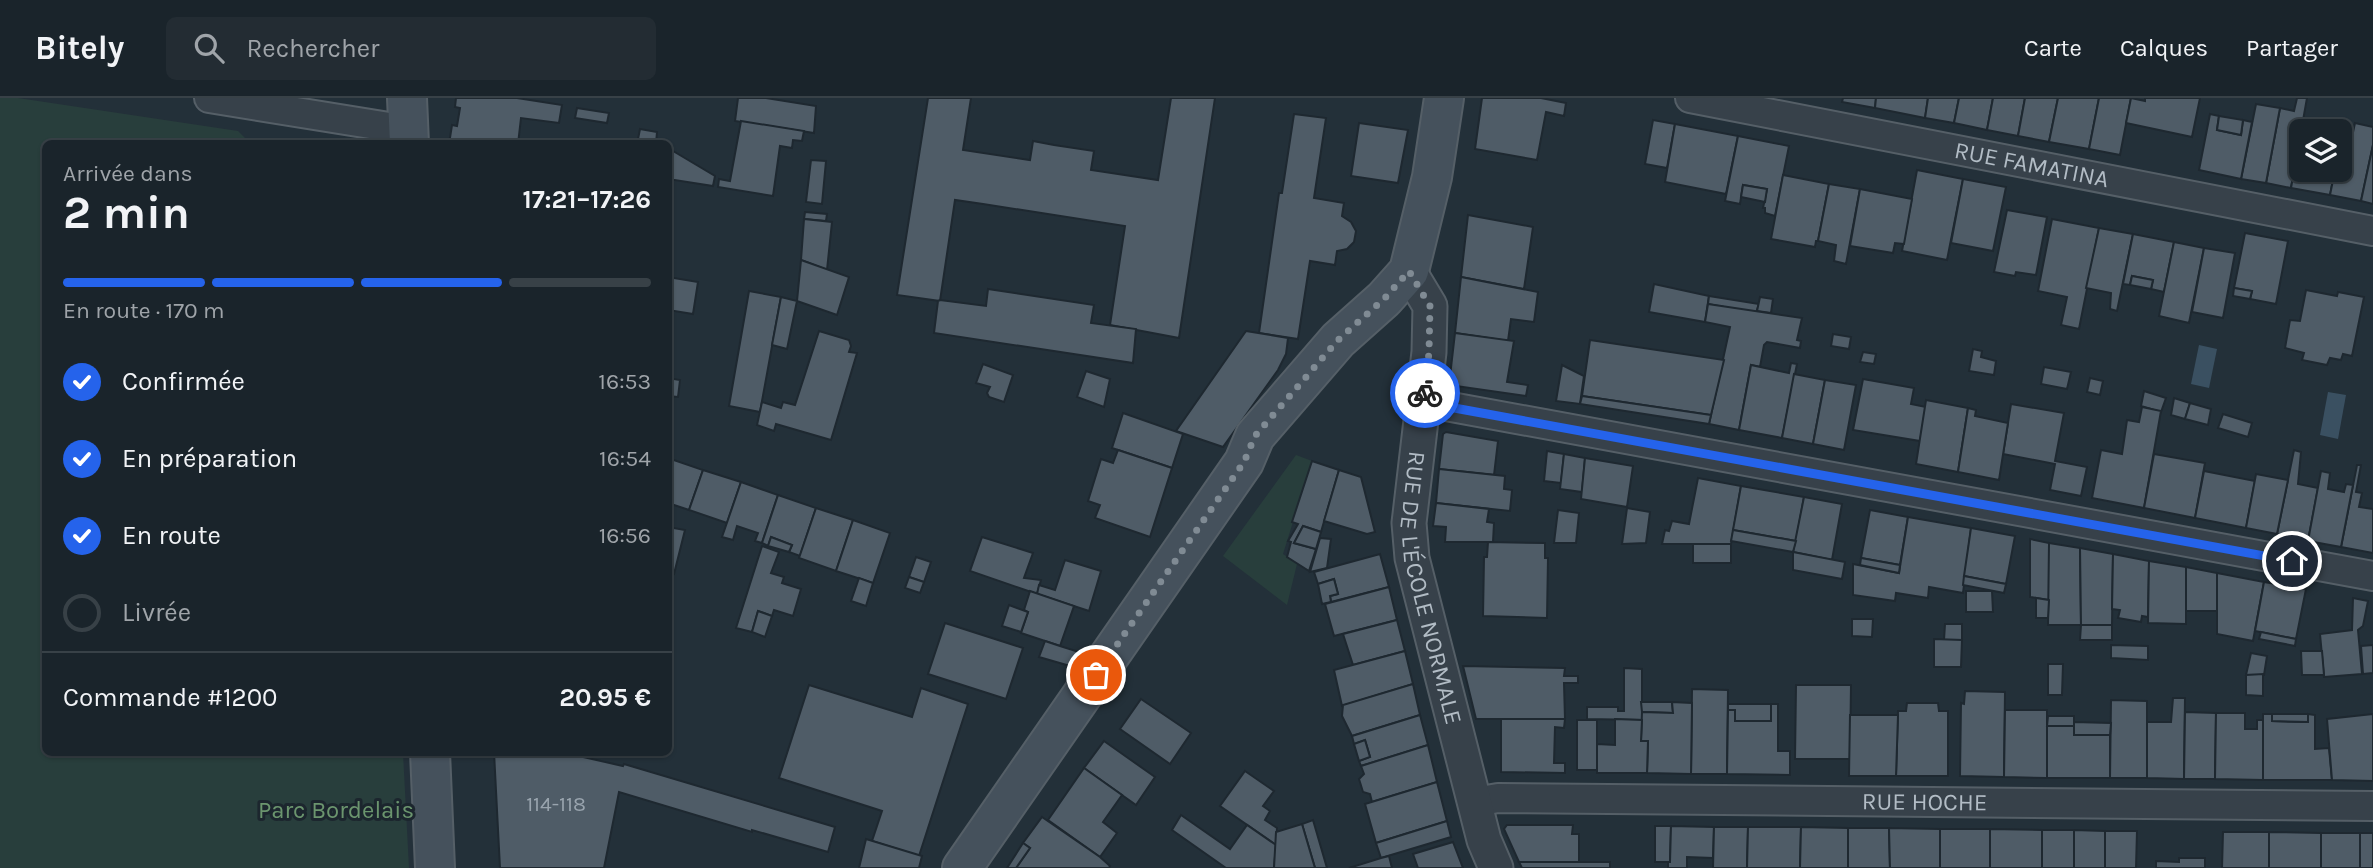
<!DOCTYPE html>
<html lang="fr">
<meta charset="utf-8">
<style>
body{margin:0;font-family:Karla,sans-serif;background:#232c33;color:#f1f3f6;height:100vh;display:flex;flex-direction:column;font-size:26px;white-space:nowrap}
*{box-sizing:border-box;margin:0}
p{font-size:23px;color:#9fa4a9}
.icon{flex:none;width:38px;height:38px;fill:none;stroke:currentColor;stroke-width:2;stroke-linecap:round;stroke-linejoin:round}
.map{position:relative;flex:1;overflow:hidden}
.drawer{position:absolute;left:42px;top:42px;width:630px;height:616px;display:flex;flex-direction:column;background:#1a242b;border-radius:10px;box-shadow:0 2px 5px #0004,0 0 0 2px #384147}
.drawer>*{flex:none}
.buttons{position:absolute;left:2289px;top:21px;display:grid;gap:14px}
.buttons a{display:grid;place-items:center;width:63px;height:63px;border-radius:10px;background:#1a242b;box-shadow:0 2px 5px #0004,0 0 0 2px #384147;font-size:35px}
.pin{position:absolute;display:grid;place-items:center;width:60px;height:60px;color:#fff;margin:-30px;border:4px solid #fff;border-radius:50%;box-shadow:0 2px 7px #0007}
.courier{position:absolute;display:grid;place-items:center;width:70px;height:70px;margin:-35px;border:5px solid #2563eb;border-radius:50%;background:#fff;color:#222;box-shadow:0 2px 9px #0007}
.overview em{font-style:normal;font-weight:700}
.overview div{display:flex;flex-direction:column-reverse}
.overview{display:flex;align-items:center;justify-content:space-between;height:119px;padding:0 21px}
h1{font-size:46px;font-weight:700;line-height:52px}
.bar{display:grid;grid-template-columns:repeat(4,1fr);gap:10px 7px;align-content:center;height:84px;padding:0 21px}
.bar i{height:9px;border-radius:5px;background:#384147}
.bar .current{background:#2563eb}
.bar p{grid-column:span 4}
.line{display:flex;align-items:center;gap:18px;padding:0 21px;border-top:2px solid #384147}
.line div{flex:1}
ol{padding:0 21px;list-style:none}
li{display:flex;align-items:center;gap:21px;height:77px}
li p{margin-inline-start:auto}
li .icon{padding:7px;border-radius:50%;background:#2563eb;color:#fff;stroke-width:4}
li:last-child{color:#9fa4a9}
li i{width:38px;height:38px;border:4px solid #384147;border-radius:50%}
header{display:flex;align-items:center;gap:42px;box-sizing:border-box;height:98px;padding:0 35px;background:#1a242b;border-bottom:2px solid #384147}
header strong{font-size:33px}
nav{display:flex;gap:38px;margin-inline-start:auto;font-size:24px}
.search{width:490px;height:63px;background:#232c33;display:flex;align-items:center;gap:18px;box-sizing:border-box;padding:0 24px;border-radius:10px;color:#9fa4a9;font-size:26px}
.map>svg:first-child{display:block}
</style>
<header>
<strong>Bitely</strong>
<div class="search"><svg class="icon" aria-label="search" viewBox="0 0 24 24"><circle cx="10" cy="10" r="6"/><path d="M15 15l6 6"/></svg>Rechercher</div>
<nav><a>Carte</a><a>Calques</a><a>Partager</a></nav>
</header>
<div class="map">
<svg width="2373" height="770" viewBox="0 0 2373 770">
<rect width="100%" height="100%" fill="#233039"/>
<g fill="#283e3c">
<polygon points="0,0 18,0 238,33 250,45 46,46 46,654 403,655 409,770 0,770"/>
<polygon points="1296,357 1312,363 1283,456 1297,466 1287,507 1223,458"/>
</g>
<g fill="#3a5061">
<polygon points="2199,247 2217,251 2209,290 2191,286"/>
<polygon points="2328,294 2346,297 2338,341 2320,337"/>
</g>
<g fill="#4f5c67" stroke="#1e2830" stroke-width="2">
<polygon points="456,0 517,0 562,7 559,25 521,20 518,46 449,46 452,27 457,28 460,10 455,9"/>
<polygon points="738,0 766,0 816,8 814,35 735,23"/>
<polygon points="928,0 971,0 963,52 1030,62 1033,43 1054,47 1094,53 1091,72 1158,82 1171,0 1215,0 1179,240 1110,227 1125,128 983,106 955,102 940,203 897,197"/>
<polygon points="1482,0 1541,0 1566,5 1564,18 1546,14 1537,62 1475,51"/>
<polygon points="1843,0 1876,0 1875,10 1842,4"/>
<polygon points="1876,0 1928,0 1925,20 1875,10"/>
<polygon points="1928,0 1959,0 1954,25 1925,20"/>
<polygon points="1959,0 1993,0 1987,32 1954,25"/>
<polygon points="1993,0 2025,0 2018,38 1987,32"/>
<polygon points="2025,0 2058,0 2049,44 2018,38"/>
<polygon points="2058,0 2099,0 2089,51 2049,44"/>
<polygon points="2099,0 2131,0 2120,57 2089,51"/>
<polygon points="2131,0 2145,3 2145,0 2200,0 2192,39 2126,25"/>
<polygon points="2297,0 2307,0 2291,90 2266,85 2280,10 2294,13"/>
<polygon points="2256,6 2280,10 2266,85 2241,81"/>
<polygon points="577,10 609,15 607,25 575,20"/>
<polygon points="1294,16 1326,20 1314,100 1344,105 1342,118 1351,124 1356,133 1354,144 1347,151 1337,153 1335,167 1310,163 1298,241 1259,235 1279,95 1282,95"/>
<polygon points="2210,16 2219,18 2217,32 2241,37 2243,22 2252,24 2241,81 2199,72"/>
<polygon points="2219,18 2243,22 2241,37 2217,32"/>
<polygon points="1653,22 1675,26 1667,70 1645,66"/>
<polygon points="2328,22 2343,25 2340,43 2340,33 2301,33 2301,72 2335,72 2330,97 2291,90 2302,28 2326,32"/>
<polygon points="741,23 804,33 802,43 793,42 792,50 780,48 773,98 718,89 719,81 730,83"/>
<polygon points="1359,25 1408,32 1398,85 1351,78"/>
<polygon points="2355,25 2373,29 2373,47 2361,103 2330,97 2335,72 2340,72 2340,46 2350,48"/>
<polygon points="1675,26 1738,38 1726,96 1665,84"/>
<polygon points="640,31 657,34 656,46 637,46"/>
<polygon points="1738,38 1789,48 1775,118 1765,115 1765,110 1763,110 1767,91 1743,87 1740,106 1725,103"/>
<polygon points="2373,47 2373,106 2361,103"/>
<polygon points="668,50 715,78 713,88 668,81"/>
<polygon points="811,62 826,63 822,106 806,104"/>
<polygon points="1917,72 1963,81 1947,162 1902,153"/>
<polygon points="1783,77 1829,86 1818,143 1816,143 1815,149 1771,141"/>
<polygon points="1963,81 2006,89 1993,153 1951,145"/>
<polygon points="1829,86 1860,91 1846,166 1834,163 1836,147 1818,143"/>
<polygon points="1743,87 1767,91 1765,104 1741,99"/>
<polygon points="1860,91 1912,101 1904,146 1895,145 1893,155 1850,148"/>
<polygon points="2007,112 2047,119 2036,177 2016,174 2015,178 1994,174"/>
<polygon points="805,114 827,116 826,123 804,121"/>
<polygon points="1468,117 1533,129 1524,191 1461,179"/>
<polygon points="804,121 832,124 827,172 801,162"/>
<polygon points="2052,121 2099,130 2079,231 2061,227 2067,199 2038,193"/>
<polygon points="2099,130 2133,136 2117,213 2110,211 2111,195 2086,190"/>
<polygon points="2245,135 2288,143 2276,206 2250,201 2252,193 2234,190"/>
<polygon points="2133,136 2174,144 2164,194 2151,191 2153,182 2132,178 2130,187 2123,186"/>
<polygon points="2174,144 2204,150 2189,225 2159,218"/>
<polygon points="2204,150 2235,155 2223,220 2192,214"/>
<polygon points="801,162 849,179 837,217 797,203"/>
<polygon points="2132,178 2153,182 2151,191 2130,187"/>
<polygon points="668,179 698,184 693,216 668,212"/>
<polygon points="1461,179 1538,194 1534,224 1511,221 1508,243 1455,235"/>
<polygon points="1654,186 1709,198 1705,224 1649,214"/>
<polygon points="2234,190 2252,193 2250,201 2233,198"/>
<polygon points="988,191 1094,207 1091,225 1136,231 1133,265 934,235 938,203 940,202 986,208"/>
<polygon points="2306,192 2337,198 2338,194 2364,199 2352,258 2343,256 2341,262 2330,260 2327,267 2302,262 2304,255 2285,250 2290,222 2300,223"/>
<polygon points="749,193 781,199 760,314 729,308"/>
<polygon points="1709,198 1759,206 1756,215 1708,206"/>
<polygon points="781,199 797,203 787,251 772,247"/>
<polygon points="1760,199 1773,201 1771,215 1757,213"/>
<polygon points="1708,206 1802,220 1797,242 1801,243 1800,250 1767,244 1764,247 1760,269 1751,267 1739,332 1709,326 1730,229 1705,224"/>
<polygon points="819,233 849,242 851,248 849,254 857,255 831,342 776,326 774,333 757,327 762,304 781,310 783,304 795,307"/>
<polygon points="1246,233 1288,240 1286,256 1278,272 1223,349 1176,333"/>
<polygon points="1455,235 1514,243 1507,284 1528,287 1526,298 1449,287"/>
<polygon points="1833,236 1851,239 1849,251 1831,248"/>
<polygon points="1590,242 1724,262 1711,317 1582,298"/>
<polygon points="1973,251 1982,253 1981,259 1996,263 1994,277 1969,273"/>
<polygon points="1863,254 1876,256 1874,266 1860,264"/>
<polygon points="1791,265 1797,266 1782,340 1739,332 1751,267 1789,275"/>
<polygon points="983,266 1013,277 1004,304 989,299 987,295 990,289 976,285"/>
<polygon points="1562,267 1584,278 1580,306 1556,303"/>
<polygon points="2044,269 2071,274 2067,291 2041,286"/>
<polygon points="1086,273 1110,281 1104,309 1077,299"/>
<polygon points="1794,276 1825,282 1813,346 1782,340"/>
<polygon points="668,280 680,282 678,299 668,298"/>
<polygon points="2090,280 2103,283 2100,297 2087,294"/>
<polygon points="1863,281 1914,290 1911,306 1926,309 1920,343 1853,332"/>
<polygon points="1825,282 1856,287 1844,352 1813,346"/>
<polygon points="2144,293 2166,300 2161,314 2141,308"/>
<polygon points="1582,298 1711,317 1709,326 1580,306"/>
<polygon points="2174,300 2190,305 2185,321 2171,317"/>
<polygon points="1926,302 1968,310 1958,374 1916,366"/>
<polygon points="2190,305 2211,311 2208,327 2185,321"/>
<polygon points="2011,306 2064,315 2055,363 2087,369 2081,398 2050,392 2055,366 2003,356"/>
<polygon points="2142,309 2161,313 2144,410 2092,400 2101,352 2122,356 2127,322 2139,324"/>
<polygon points="1968,310 1976,312 1975,318 2008,325 1999,382 1958,374"/>
<polygon points="1123,315 1183,336 1172,370 1112,350"/>
<polygon points="2223,316 2252,325 2248,339 2218,330"/>
<polygon points="1446,334 1498,343 1494,377 1439,371 1443,336"/>
<polygon points="1118,352 1172,370 1150,439 1095,420 1100,407 1088,403 1101,361 1113,365"/>
<polygon points="2294,352 2301,354 2298,386 2318,390 2308,443 2277,436"/>
<polygon points="1547,353 1564,356 1561,385 1544,383"/>
<polygon points="1564,356 1585,360 1582,394 1560,391"/>
<polygon points="2154,356 2205,365 2195,420 2144,410"/>
<polygon points="668,360 703,372 689,412 668,405"/>
<polygon points="1585,360 1633,368 1627,409 1581,401"/>
<polygon points="1312,363 1339,372 1321,434 1303,428 1294,445 1316,451 1309,473 1287,459 1291,444 1288,443 1298,426 1292,424"/>
<polygon points="2357,367 2361,367 2356,394 2362,395 2359,409 2373,411 2373,455 2341,449"/>
<polygon points="1439,371 1505,378 1504,391 1512,392 1510,413 1436,405"/>
<polygon points="703,372 741,384 727,425 689,412"/>
<polygon points="1339,372 1361,379 1375,434 1367,436 1324,423"/>
<polygon points="2204,373 2255,383 2246,430 2195,420"/>
<polygon points="2321,373 2330,375 2328,391 2344,394 2346,386 2353,387 2341,449 2308,443"/>
<polygon points="2256,376 2288,382 2277,436 2246,430"/>
<polygon points="1698,380 1741,388 1731,446 1662,446 1665,432 1669,433 1672,423 1689,426"/>
<polygon points="741,384 778,397 762,445 755,443 758,435 737,428 733,442 722,439"/>
<polygon points="1741,388 1804,399 1796,443 1733,432"/>
<polygon points="778,397 816,410 800,458 789,454 792,447 771,439 768,448 762,445"/>
<polygon points="1804,399 1842,406 1832,462 1793,454"/>
<polygon points="1436,405 1489,411 1487,424 1494,425 1493,444 1445,444 1446,429 1433,428"/>
<polygon points="816,410 853,422 836,473 799,460"/>
<polygon points="1627,410 1650,414 1646,445 1622,446"/>
<polygon points="1558,412 1579,415 1576,445 1554,445"/>
<polygon points="1870,412 1908,419 1900,467 1861,460"/>
<polygon points="1908,419 1971,430 1963,495 1929,489 1928,500 1896,495 1895,503 1853,497 1853,466 1899,475"/>
<polygon points="853,422 890,435 873,485 836,473"/>
<polygon points="1303,428 1321,434 1316,451 1294,445"/>
<polygon points="668,429 685,432 674,476 668,475"/>
<polygon points="1971,430 2015,438 2006,486 1964,478"/>
<polygon points="1733,432 1796,443 1793,454 1731,443"/>
<polygon points="771,439 792,447 789,454 768,448"/>
<polygon points="982,439 1033,455 1024,480 1041,482 1037,496 970,473"/>
<polygon points="1320,440 1331,441 1327,470 1310,474"/>
<polygon points="2030,441 2049,445 2049,502 2030,499"/>
<polygon points="1488,444 1545,445 1545,460 1548,460 1547,520 1483,518 1484,459 1487,459"/>
<polygon points="2049,445 2080,450 2081,527 2048,527"/>
<rect x="1693" y="446" width="38" height="19"/>
<polygon points="762,448 779,454 771,475 784,479 782,485 801,491 793,518 774,512 772,518 758,513 752,534 736,530"/>
<polygon points="2080,450 2113,456 2112,527 2081,527"/>
<polygon points="1793,454 1845,464 1842,481 1793,472"/>
<polygon points="1380,456 1389,489 1331,504 1330,498 1338,496 1334,481 1318,486 1314,474"/>
<polygon points="2113,456 2149,463 2148,519 2142,518 2141,524 2118,520 2120,512 2112,511"/>
<polygon points="916,459 931,464 924,484 909,479"/>
<polygon points="1861,460 1900,467 1899,475 1860,467"/>
<polygon points="1065,462 1101,473 1089,513 1037,496 1039,487 1055,492"/>
<polygon points="2149,463 2186,469 2186,526 2148,525"/>
<polygon points="2186,469 2217,475 2217,513 2186,513"/>
<polygon points="2217,475 2264,484 2253,543 2217,536"/>
<polygon points="1964,478 2006,486 2004,495 1963,487"/>
<polygon points="909,479 924,484 920,495 905,490"/>
<polygon points="859,480 873,485 866,508 851,503"/>
<polygon points="1334,481 1338,496 1330,498 1331,504 1322,506 1318,486"/>
<polygon points="2264,484 2306,491 2296,541 2255,533"/>
<polygon points="1389,489 1397,522 1334,538 1325,506"/>
<polygon points="1030,493 1074,508 1060,548 1021,535 1028,514 1024,512"/>
<polygon points="1966,493 1992,493 1993,514 1966,514"/>
<polygon points="2036,500 2049,502 2048,520 2036,520"/>
<polygon points="2353,500 2368,503 2363,528 2358,532 2362,576 2324,579 2320,536 2352,532"/>
<polygon points="1009,507 1028,514 1021,534 1002,528"/>
<polygon points="758,513 772,518 765,539 752,534"/>
<polygon points="1852,521 1873,521 1872,539 1852,538"/>
<polygon points="1397,522 1405,553 1353,567 1343,536"/>
<polygon points="945,525 1023,550 1006,601 928,576"/>
<polygon points="1945,526 1962,526 1962,542 1944,542"/>
<polygon points="2081,527 2112,527 2112,542 2080,542"/>
<polygon points="2261,534 2296,541 2295,548 2259,541"/>
<polygon points="1934,541 1962,542 1961,569 1934,569"/>
<polygon points="1045,543 1060,548 1079,554 1070,568 1039,559"/>
<polygon points="2111,547 2148,548 2148,562 2111,560"/>
<polygon points="2373,547 2373,575 2363,576 2361,548"/>
<polygon points="1405,553 1413,586 1342,608 1334,572"/>
<polygon points="2301,553 2322,553 2324,577 2302,577"/>
<polygon points="2251,555 2267,558 2264,577 2246,577"/>
<polygon points="2048,566 2063,566 2062,597 2048,597"/>
<polygon points="1463,568 1565,570 1564,578 1578,578 1578,585 1564,585 1565,621 1476,621"/>
<polygon points="1624,570 1642,571 1642,622 1587,621 1587,609 1618,609 1618,613 1624,613"/>
<polygon points="2263,576 2263,598 2246,597 2246,577"/>
<polygon points="1413,586 1420,617 1352,638 1342,618 1343,607"/>
<polygon points="809,587 912,619 921,590 968,606 919,758 872,743 882,713 779,680"/>
<polygon points="1796,587 1851,587 1850,661 1795,661"/>
<polygon points="1692,591 1728,592 1727,676 1691,676"/>
<polygon points="1965,593 2005,594 2004,679 1960,678 1961,605 1964,606"/>
<polygon points="2173,600 2185,600 2184,681 2147,680 2147,624 2171,624"/>
<polygon points="1141,601 1191,635 1170,666 1120,631"/>
<polygon points="2111,602 2147,603 2147,680 2110,680"/>
<polygon points="1641,604 1672,604 1673,615 1642,614"/>
<polygon points="1672,604 1692,605 1691,676 1647,675 1648,643 1641,643 1642,614 1673,615"/>
<polygon points="1907,605 1938,605 1939,613 1948,613 1948,678 1896,678 1898,613 1906,613"/>
<polygon points="1728,606 1771,606 1771,623 1735,623 1735,612 1728,612"/>
<polygon points="1771,606 1778,606 1778,653 1790,653 1790,677 1727,676 1728,612 1735,612 1735,623 1771,623"/>
<polygon points="2005,612 2047,612 2047,680 2004,679"/>
<polygon points="2185,614 2216,615 2215,681 2184,681"/>
<polygon points="2216,615 2245,615 2245,631 2257,631 2257,622 2264,622 2263,682 2215,681"/>
<polygon points="2263,616 2272,616 2272,623 2308,624 2308,616 2315,617 2315,651 2329,650 2332,682 2263,682"/>
<polygon points="2272,616 2308,616 2308,624 2272,623"/>
<polygon points="2373,616 2373,683 2332,682 2327,621"/>
<polygon points="1420,617 1428,647 1361,668 1359,663 1370,659 1365,642 1354,646 1352,638"/>
<polygon points="1850,617 1898,617 1896,678 1849,678"/>
<polygon points="2048,618 2074,618 2074,628 2047,628"/>
<polygon points="1501,621 1565,621 1564,630 1555,629 1554,665 1565,665 1565,675 1501,674"/>
<polygon points="1615,621 1642,622 1641,643 1648,643 1647,675 1597,675 1597,646 1615,647"/>
<rect x="1577" y="622" width="20" height="50"/>
<polygon points="2074,624 2111,625 2110,637 2074,637"/>
<polygon points="2047,628 2074,628 2074,637 2110,637 2110,680 2047,680"/>
<polygon points="1365,642 1370,659 1359,663 1354,646"/>
<polygon points="1104,643 1155,679 1136,707 1084,670"/>
<polygon points="1428,647 1437,684 1372,704 1370,696 1363,694 1359,681 1364,676 1361,668"/>
<polygon points="494,654 561,654 623,668 624,666 835,729 828,754 752,732 752,734 619,694 604,770 500,770"/>
<polygon points="1084,670 1122,697 1103,724 1117,735 1100,759 1048,722"/>
<polygon points="1245,673 1274,693 1263,708 1270,713 1265,722 1277,730 1276,747 1220,708"/>
<polygon points="1437,684 1447,723 1376,745 1365,706"/>
<polygon points="1181,717 1230,751 1247,727 1276,747 1274,770 1226,770 1172,732"/>
<polygon points="1042,719 1100,759 1110,768 1109,770 1016,770 1030,750 1023,745"/>
<polygon points="1313,722 1327,770 1315,770 1302,726"/>
<polygon points="1447,723 1451,739 1381,760 1376,745"/>
<polygon points="1302,726 1315,770 1274,770 1276,734"/>
<polygon points="1507,727 1573,727 1572,736 1579,736 1579,764 1519,764 1504,731"/>
<polygon points="1655,728 1671,728 1670,764 1655,764"/>
<polygon points="1671,728 1714,729 1713,760 1687,759 1687,770 1668,770 1668,764 1670,764"/>
<polygon points="1714,729 1748,729 1747,770 1713,770"/>
<polygon points="1748,729 1801,729 1800,770 1747,770"/>
<polygon points="1801,729 1848,730 1848,770 1800,770"/>
<polygon points="1848,730 1889,730 1890,770 1848,770"/>
<polygon points="1889,730 1940,731 1940,770 1890,770"/>
<rect x="1940" y="731" width="50" height="39"/>
<polygon points="1990,731 2042,732 2042,770 1990,770"/>
<rect x="2042" y="732" width="32" height="38"/>
<polygon points="2074,732 2105,733 2105,770 2074,770"/>
<polygon points="2105,733 2137,733 2136,770 2105,770"/>
<polygon points="2223,734 2269,734 2269,770 2222,770"/>
<polygon points="2269,734 2321,735 2321,770 2269,770"/>
<rect x="2321" y="735" width="39" height="35"/>
<rect x="2360" y="735" width="13" height="35"/>
<polygon points="866,741 922,758 919,770 859,770"/>
<polygon points="1453,744 1463,770 1418,770 1413,756"/>
<polygon points="1023,745 1030,750 1016,770 1007,770"/>
<polygon points="1389,758 1392,770 1349,770 1381,760"/>
<polygon points="2179,760 2205,760 2205,770 2156,770 2156,763 2179,764"/>
<polygon points="1519,764 1610,764 1610,770 1522,770"/>
</g>
<g fill="none" stroke-linecap="round" stroke-linejoin="round">
<g stroke="#555f67" stroke-width="32">
<g id="minor">
<polyline points="209,0 389,29 408,28"/>
<path id="s1" d="M1690,0L2373,133"/>
<polyline points="1424,304 2373,478"/>
<path id="s2" d="M1475,704L1498,700L2373,708"/>
</g>
</g>
<g stroke="#555f67" stroke-width="37">
<g id="tertiary">
<path id="s3" d="M1409,173L1430,208L1429,254L1409,425L1412,460L1484,742L1496,770"/>
</g>
</g>
<g stroke="#555f67" stroke-width="42">
<g id="secondary">
<polyline points="407,0 409,46"/>
<polyline points="430,654 435,770"/>
<polyline points="962,770 1244,364 1255,338 1338,242 1384,201 1409,173 1432,79 1444,0"/>
</g>
</g>
<use href="#minor" stroke="#37414a" stroke-width="28"/>
<use href="#tertiary" stroke="#37414a" stroke-width="33"/>
<use href="#secondary" stroke="#45515c" stroke-width="38"/>
</g>
<g fill="none" stroke-linecap="round" stroke-linejoin="round">
<polyline stroke="#808b94" stroke-width="7" stroke-dasharray="0 12.6" points="1096,577 1244,364 1255,338 1338,242 1384,201 1409,173 1430,208 1429,254 1425,295"/>
<polyline stroke="#2563eb" stroke-width="9" points="1425,295 1424,304 1438,307 2292,463"/>
</g>
<g text-anchor="middle" stroke-width="6" stroke-linejoin="round" paint-order="stroke">
<g font-size="21" fill="#99a4ae">
<text x="556" y="713">114-118</text>
</g>
<g font-size="24" fill="#b2bcc5" stroke="#1c262e">
<text dy="8" stroke="none"><textPath href="#s1" startOffset="348">RUE FAMATINA</textPath></text>
<text dy="8" stroke="none"><textPath href="#s3" startOffset="326">RUE DE L'ÉCOLE NORMALE</textPath></text>
<text dy="8" stroke="none"><textPath href="#s2" startOffset="450">RUE HOCHE</textPath></text>
</g>
<g font-size="24" fill="#6b956e" stroke="#1c262e">
<text x="336" y="720">Parc Bordelais</text>
</g>
</g>
</svg>
<div class="buttons">
<a><svg class="icon" aria-label="layers" viewBox="0 0 24 24"><path d="M12 4l9 5-9 5-9-5zM3 14l9 5 9-5"/></svg></a>
</div>
<div class="pin" style="left:1096px;top:577px;background:#ea580c"><svg class="icon" aria-label="bag" viewBox="0 0 24 24"><path d="M5 8h14l-1 12H6zM9 8a3 3 0 0 1 6 0"/></svg></div>
<div class="pin" style="left:2292px;top:463px;background:#1f2937"><svg class="icon" aria-label="home" viewBox="0 0 24 24"><path d="M3 11l9-7 9 7M6 9v11h12V9"/></svg></div>
<div class="courier" style="left:1425px;top:295px"><svg class="icon" aria-label="bike" viewBox="0 0 24 24"><circle cx="6" cy="16" r="4"/><circle cx="18" cy="16" r="4"/><path d="M6 16l4-8h5l3 8M10 8l3 8H6M13 5h3"/></svg></div>
<section class="drawer">
<div class="overview"><div><h1>2 min</h1><p>Arrivée dans</p></div><em>17:21–17:26</em></div>
<div class="bar"><i class="current"></i><i class="current"></i><i class="current"></i><i></i><p>En route · 170 m</p></div>
<ol>
<li><svg class="icon" aria-label="check" viewBox="0 0 24 24"><path d="M5 12l5 5 9-10"/></svg>Confirmée<p>16:53</p></li>
<li><svg class="icon" aria-label="check" viewBox="0 0 24 24"><path d="M5 12l5 5 9-10"/></svg>En préparation<p>16:54</p></li>
<li><svg class="icon" aria-label="check" viewBox="0 0 24 24"><path d="M5 12l5 5 9-10"/></svg>En route<p>16:56</p></li>
<li><i></i>Livrée</li>
</ol>
<div class="line" style="height:91px"><div>Commande #1200</div><b>20.95 €</b></div>
</section>
</div>
